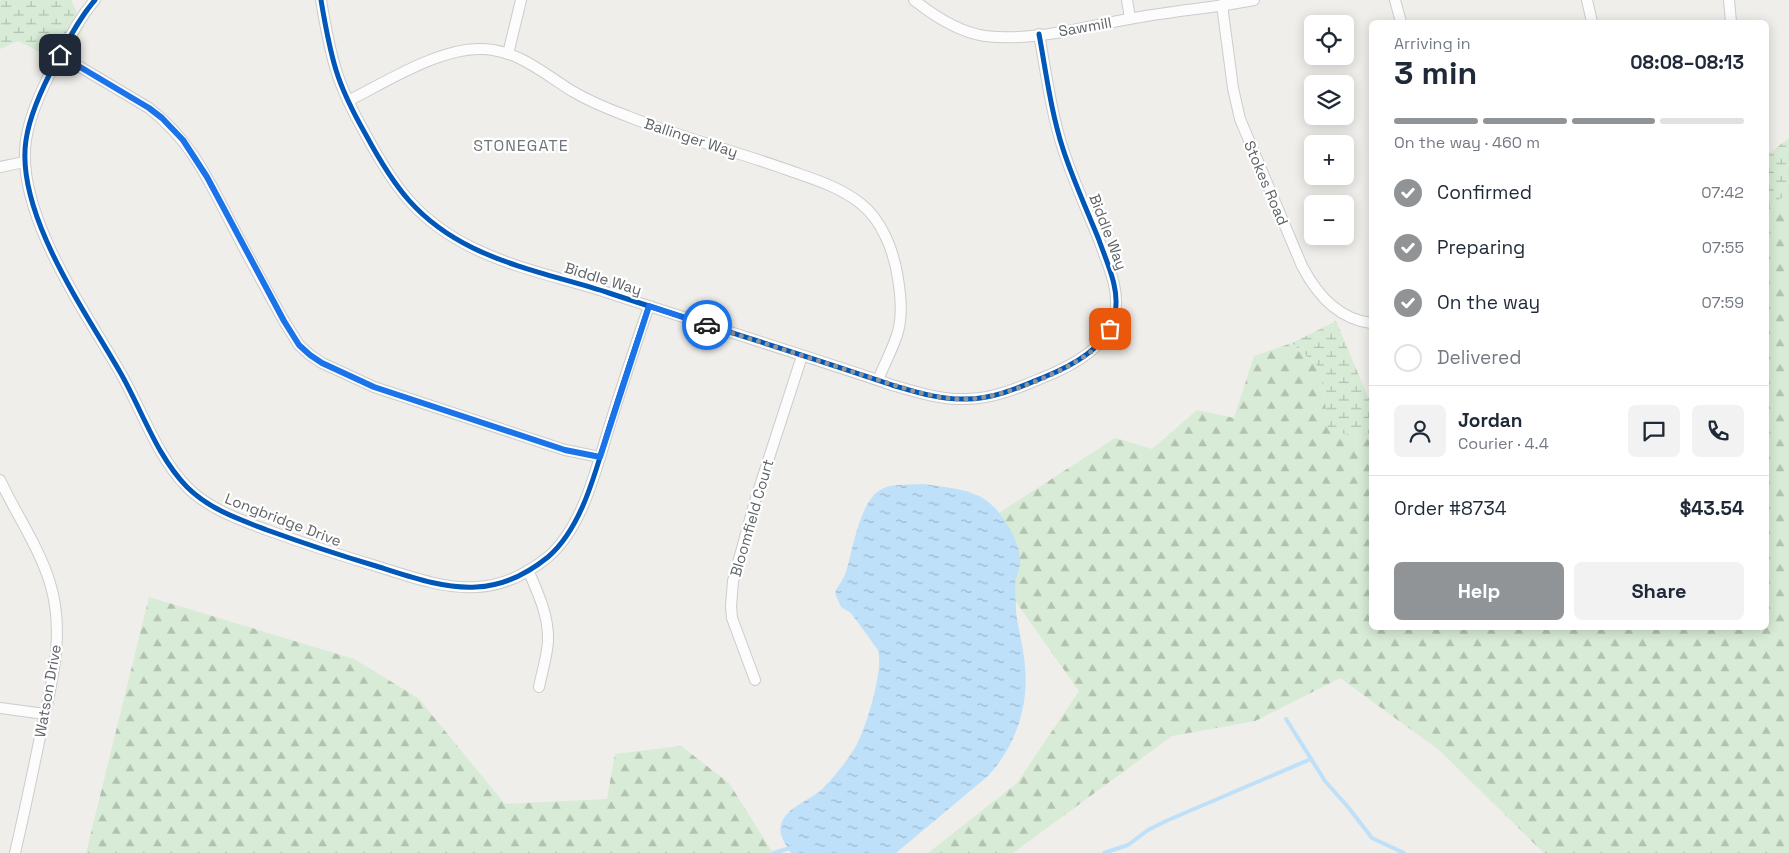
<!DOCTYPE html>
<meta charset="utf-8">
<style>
body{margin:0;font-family:"Space Grotesk",sans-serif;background:#f2f2f3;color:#1f2937;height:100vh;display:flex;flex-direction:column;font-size:19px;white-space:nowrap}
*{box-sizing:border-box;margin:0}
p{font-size:16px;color:#747a83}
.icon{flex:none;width:28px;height:28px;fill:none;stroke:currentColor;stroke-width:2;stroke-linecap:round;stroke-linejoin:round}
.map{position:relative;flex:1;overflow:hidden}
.details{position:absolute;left:1369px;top:20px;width:400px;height:610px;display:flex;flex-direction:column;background:#fff;border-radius:8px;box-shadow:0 2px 12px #0003}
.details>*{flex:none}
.buttons{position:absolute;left:1304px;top:15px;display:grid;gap:10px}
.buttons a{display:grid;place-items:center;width:50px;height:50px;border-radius:8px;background:#fff;box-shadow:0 2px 12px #0003;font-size:25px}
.pin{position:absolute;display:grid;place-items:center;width:42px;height:42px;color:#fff;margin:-21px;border-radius:10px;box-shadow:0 2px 8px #0006}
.courier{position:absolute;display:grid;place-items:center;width:50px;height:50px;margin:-25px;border:4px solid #1a73e8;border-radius:50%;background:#fff;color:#222;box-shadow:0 1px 6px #0007}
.summary em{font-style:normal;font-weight:700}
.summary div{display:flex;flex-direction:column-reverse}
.summary{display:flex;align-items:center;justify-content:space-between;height:85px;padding:0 25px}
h1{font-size:32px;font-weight:700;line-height:38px}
.bar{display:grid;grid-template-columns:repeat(4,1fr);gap:8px 5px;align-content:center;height:60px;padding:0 25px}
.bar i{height:6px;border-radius:4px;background:#e0e1e3}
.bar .on{background:#919496}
.bar p{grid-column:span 4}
.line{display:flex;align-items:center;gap:12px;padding:0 25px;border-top:1px solid #e0e1e3}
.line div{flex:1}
.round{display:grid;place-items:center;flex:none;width:52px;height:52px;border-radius:8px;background:#f2f2f3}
ol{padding:0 25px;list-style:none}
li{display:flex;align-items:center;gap:15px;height:55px}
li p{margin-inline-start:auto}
li .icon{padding:5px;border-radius:50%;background:#919496;color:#fff;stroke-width:4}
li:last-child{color:#747a83}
li i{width:28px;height:28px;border:2px solid #e0e1e3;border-radius:50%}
.cta{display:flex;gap:10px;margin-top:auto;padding:10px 25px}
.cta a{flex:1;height:58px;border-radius:8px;background:#919496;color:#fff;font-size:20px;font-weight:700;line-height:58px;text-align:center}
.cta a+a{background:#f2f2f3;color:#1f2937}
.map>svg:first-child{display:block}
</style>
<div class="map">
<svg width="1789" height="853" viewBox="0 0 1789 853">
<defs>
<pattern id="forest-firs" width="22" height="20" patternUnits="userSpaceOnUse" patternTransform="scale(1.25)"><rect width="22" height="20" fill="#d8ebd6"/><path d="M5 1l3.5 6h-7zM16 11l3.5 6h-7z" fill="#b2c2b1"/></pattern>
<pattern id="wetland-marsh" width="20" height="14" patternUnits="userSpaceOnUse" patternTransform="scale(1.25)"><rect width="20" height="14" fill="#d8ebd6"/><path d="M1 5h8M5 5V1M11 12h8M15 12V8" fill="none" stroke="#b2c2b1"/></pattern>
<pattern id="water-ripples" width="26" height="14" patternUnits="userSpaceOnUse" patternTransform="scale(1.25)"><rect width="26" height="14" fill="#bfe0f9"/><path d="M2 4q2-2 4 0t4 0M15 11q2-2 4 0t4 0" fill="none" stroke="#9eb9cd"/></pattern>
</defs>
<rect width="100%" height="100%" fill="#efeeea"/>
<g fill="url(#forest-firs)">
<polygon points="1789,192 1789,853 1544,853 1439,750 1340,678 1255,721 1172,736 1013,853 928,853 1017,783 1079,691 1016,602 999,513 1115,438 1152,449 1197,410 1234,418 1254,356 1292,343 1322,370 1328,429 1355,437 1371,433 1371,628 1766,628 1766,210"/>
<polygon points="149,597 354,659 418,698 505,804 607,799 615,754 681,746 729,783 773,853 86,853"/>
</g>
<g fill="url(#wetland-marsh)">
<polygon points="0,0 71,0 84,27 64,64 18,41 0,49"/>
<polygon points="1789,138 1789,192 1766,210 1766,156"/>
<polygon points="1336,321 1371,404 1371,433 1355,437 1328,429 1322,370 1292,343"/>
</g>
<path fill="url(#water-ripples)" d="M924,484C953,489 981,488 1000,514C1009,526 1019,543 1020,558C1021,567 1016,576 1015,584C1015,593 1016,602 1016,611C1018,630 1024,648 1025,667C1029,707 1015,747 988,776L896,853H791C785,843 777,834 782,822C788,807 808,801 820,791C833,779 847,761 856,746C866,728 884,670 878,650L851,613L841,607L835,593C838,585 844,579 846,572C853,550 860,499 882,489C894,483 911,485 924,484Z"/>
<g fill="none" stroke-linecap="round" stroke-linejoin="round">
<g stroke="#bfe0f9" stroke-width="4">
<polyline points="1286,719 1325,781 1348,807 1372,838 1404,853"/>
<polyline points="774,853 793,847"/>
<polyline points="1104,853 1128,845 1148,830 1166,821 1311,759"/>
</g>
<g stroke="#cbcccc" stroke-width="12">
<g id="minor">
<path d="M95,0C79,18 68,41 56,62C43,86 30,113 26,140C15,213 85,311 120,372C142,410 156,455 187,487C209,509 238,519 267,530C303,543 339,555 376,566C408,576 443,589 476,587C503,586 527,574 548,557C584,526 597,465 611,421C623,383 636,344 649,306"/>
<path d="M321,0C325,24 329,47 336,70C343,93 354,114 366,135C394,187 418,221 473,248C516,269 563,278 609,293C703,324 798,353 892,385C916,392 941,400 966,399C993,399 1018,388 1042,378C1072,366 1109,347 1115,313C1120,289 1107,263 1099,240C1087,210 1073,180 1063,149C1051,112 1046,72 1039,34"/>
<path d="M914,0C934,16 959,32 985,36C1031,42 1084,27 1129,19C1170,11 1213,8 1254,0"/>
<polyline points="1127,0 1130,18"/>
<polyline points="1395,0 1401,22"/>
<polyline points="1587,0 1592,22"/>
<polyline points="1729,0 1731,22"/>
<path d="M1222,5L1233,88L1240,119L1302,266C1317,295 1338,319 1371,323"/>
<polyline points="508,54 521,0"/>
<path d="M60,55L149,108C191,141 207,177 231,223C248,256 266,289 284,321L299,345L310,355L322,363L374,387L565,450L600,457"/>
<path d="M348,101C386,82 437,49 480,49C517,49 543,73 572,91C589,101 608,109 627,116C679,137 735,151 788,170C813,179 838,186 860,203C882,220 894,251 898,279C901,297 903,317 897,335C892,350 884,365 878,380"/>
<polyline points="0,167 24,162"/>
<path d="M0,480C16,514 39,547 50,583C66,635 51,686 40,737C32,776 24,814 15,853"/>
<path d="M528,570C538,593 549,616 548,641C547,657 542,672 539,687"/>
<polyline points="755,680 732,618 731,606 733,581 755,501 802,356"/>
<polyline points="0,708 45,714"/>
</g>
</g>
<use href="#minor" stroke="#fdfcfc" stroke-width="10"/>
<g stroke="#fff" stroke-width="8">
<g id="cycleway">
<path d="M95,0C79,18 68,41 56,62C43,86 30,113 26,140C15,213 85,311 120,372C142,410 156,455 187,487C209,509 238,519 267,530C303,543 339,555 376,566C408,576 443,589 476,587C503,586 527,574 548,557C584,526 597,465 611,421C623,383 636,344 649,306"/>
<path d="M321,0C325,24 329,47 336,70C343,93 354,114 366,135C394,187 418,221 473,248C516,269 563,278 609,293C703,324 798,353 892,385C916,392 941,400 966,399C993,399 1018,388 1042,378C1072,366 1109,347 1115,313C1120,289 1107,263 1099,240C1087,210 1073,180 1063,149C1051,112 1046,72 1039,34"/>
</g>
</g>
<use href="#cycleway" stroke="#0057b8" stroke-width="5"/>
</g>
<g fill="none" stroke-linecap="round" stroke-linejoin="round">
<path stroke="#919496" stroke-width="5" stroke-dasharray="0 9" d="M707,325L910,390C928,395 948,400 967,399C1002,399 1078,368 1102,342C1105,338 1108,333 1110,329"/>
<polyline stroke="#1a73e8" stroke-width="6" points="60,55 149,108 162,118 183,140 207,177 284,321 299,345 310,355 322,363 374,387 565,450 600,457 649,306 707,325"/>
</g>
<g text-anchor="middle" stroke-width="4.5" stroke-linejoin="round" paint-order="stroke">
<g font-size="15" fill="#5f6368" stroke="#fff">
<text transform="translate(1085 27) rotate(-10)" y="5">Sawmill</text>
<text transform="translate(691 138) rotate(18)" y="5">Ballinger Way</text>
<text transform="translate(1266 183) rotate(67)" y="5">Stokes Road</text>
<text transform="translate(1108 232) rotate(69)" y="5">Biddle Way</text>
<text transform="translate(603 279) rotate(17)" y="5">Biddle Way</text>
<text transform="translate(752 518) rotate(-74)" y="5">Bloomfield Court</text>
<text transform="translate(283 520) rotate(21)" y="5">Longbridge Drive</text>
<text transform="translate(48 691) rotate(-80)" y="5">Watson Drive</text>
</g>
<g font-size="16" letter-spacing="1" fill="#70757a" stroke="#fff">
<text x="521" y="151">STONEGATE</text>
</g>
</g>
</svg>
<div class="buttons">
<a><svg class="icon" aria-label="locate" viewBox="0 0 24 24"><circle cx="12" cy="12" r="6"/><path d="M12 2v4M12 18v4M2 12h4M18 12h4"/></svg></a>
<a><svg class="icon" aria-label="layers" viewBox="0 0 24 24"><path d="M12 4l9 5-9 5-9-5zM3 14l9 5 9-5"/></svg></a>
<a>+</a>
<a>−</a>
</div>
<div class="pin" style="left:1110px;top:329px;background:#ea580c"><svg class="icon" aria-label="bag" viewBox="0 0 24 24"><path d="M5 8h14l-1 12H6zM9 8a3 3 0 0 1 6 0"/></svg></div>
<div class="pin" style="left:60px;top:55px;background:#1f2937"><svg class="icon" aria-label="home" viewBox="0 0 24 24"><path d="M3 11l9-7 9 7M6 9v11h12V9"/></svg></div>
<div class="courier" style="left:707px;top:325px"><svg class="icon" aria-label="car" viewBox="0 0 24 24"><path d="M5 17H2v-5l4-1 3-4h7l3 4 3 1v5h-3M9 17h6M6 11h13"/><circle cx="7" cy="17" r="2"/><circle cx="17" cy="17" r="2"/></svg></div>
<section class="details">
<div class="summary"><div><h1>3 min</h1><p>Arriving in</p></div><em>08:08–08:13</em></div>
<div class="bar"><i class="on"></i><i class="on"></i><i class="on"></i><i></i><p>On the way · 460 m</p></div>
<ol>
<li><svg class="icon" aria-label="check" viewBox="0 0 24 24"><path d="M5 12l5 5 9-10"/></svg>Confirmed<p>07:42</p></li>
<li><svg class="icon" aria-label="check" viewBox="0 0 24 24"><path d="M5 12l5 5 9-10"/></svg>Preparing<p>07:55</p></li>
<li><svg class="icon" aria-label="check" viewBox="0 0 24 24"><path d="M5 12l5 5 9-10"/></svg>On the way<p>07:59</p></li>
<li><i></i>Delivered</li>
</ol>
<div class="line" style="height:90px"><a class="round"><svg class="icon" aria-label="person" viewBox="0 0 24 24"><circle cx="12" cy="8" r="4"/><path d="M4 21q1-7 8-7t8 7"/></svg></a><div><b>Jordan</b><p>Courier · 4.4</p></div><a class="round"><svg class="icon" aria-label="chat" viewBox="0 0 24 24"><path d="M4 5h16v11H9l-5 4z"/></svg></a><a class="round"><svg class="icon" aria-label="phone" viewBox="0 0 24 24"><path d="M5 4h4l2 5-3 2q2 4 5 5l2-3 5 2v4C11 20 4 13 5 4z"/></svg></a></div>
<div class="line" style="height:65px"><div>Order #8734</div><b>$43.54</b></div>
<div class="cta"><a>Help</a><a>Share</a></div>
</section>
</div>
